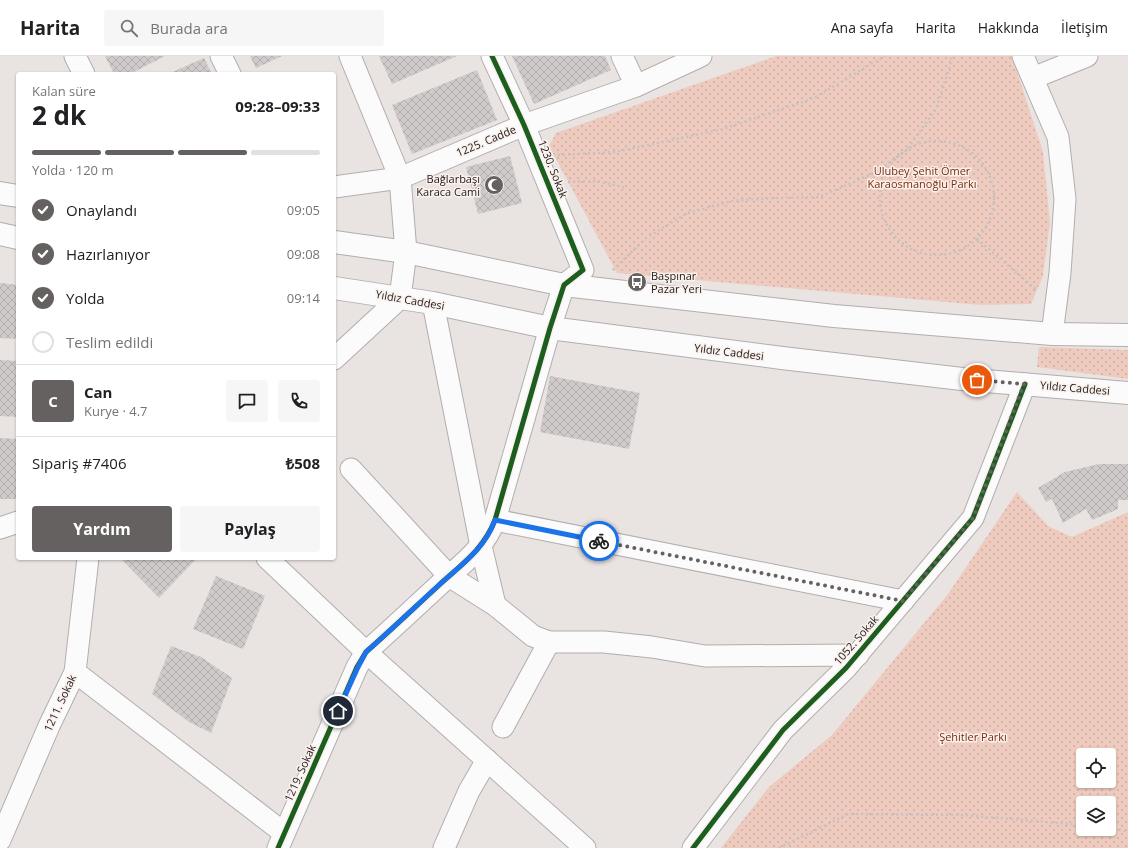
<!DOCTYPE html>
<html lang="tr">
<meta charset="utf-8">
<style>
body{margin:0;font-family:"Open Sans",sans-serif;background:#f6f6f6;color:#202124;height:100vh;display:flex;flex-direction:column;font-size:15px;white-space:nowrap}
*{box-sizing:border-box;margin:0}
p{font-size:13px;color:#757577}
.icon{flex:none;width:22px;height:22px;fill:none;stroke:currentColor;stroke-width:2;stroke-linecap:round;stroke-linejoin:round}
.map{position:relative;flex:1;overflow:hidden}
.sheet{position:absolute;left:16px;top:16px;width:320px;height:488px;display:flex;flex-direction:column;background:#fff;border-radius:4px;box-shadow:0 1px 3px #0004}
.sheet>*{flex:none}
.buttons{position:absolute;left:1076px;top:692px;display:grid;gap:8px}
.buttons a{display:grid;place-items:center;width:40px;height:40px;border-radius:4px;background:#fff;box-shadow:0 1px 3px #0004;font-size:20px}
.pin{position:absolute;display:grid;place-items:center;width:34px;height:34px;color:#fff;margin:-17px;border:2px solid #fff;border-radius:50%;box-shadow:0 1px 4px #0007}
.courier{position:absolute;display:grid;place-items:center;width:40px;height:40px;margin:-20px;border:3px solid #1a73e8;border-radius:50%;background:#fff;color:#222;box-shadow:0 1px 5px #0007}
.overview em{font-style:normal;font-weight:700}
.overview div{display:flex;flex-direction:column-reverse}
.overview{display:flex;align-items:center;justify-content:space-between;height:68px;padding:0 16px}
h1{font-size:26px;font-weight:700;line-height:30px}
.bar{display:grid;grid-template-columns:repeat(4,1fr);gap:6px 4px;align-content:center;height:48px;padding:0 16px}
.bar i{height:5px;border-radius:3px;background:#e0e0e0}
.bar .selected{background:#656160}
.bar p{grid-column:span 4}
.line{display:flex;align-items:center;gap:10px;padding:0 16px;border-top:1px solid #e0e0e0}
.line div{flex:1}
.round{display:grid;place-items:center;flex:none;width:42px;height:42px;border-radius:4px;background:#f6f6f6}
ol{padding:0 16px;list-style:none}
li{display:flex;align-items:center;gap:12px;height:44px}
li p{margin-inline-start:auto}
li .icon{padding:4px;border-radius:50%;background:#656160;color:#fff;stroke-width:4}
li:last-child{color:#757577}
li i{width:22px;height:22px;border:2px solid #e0e0e0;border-radius:50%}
.button{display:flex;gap:8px;margin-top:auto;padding:8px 16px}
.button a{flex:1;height:46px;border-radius:4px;background:#656160;color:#fff;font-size:16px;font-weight:700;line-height:46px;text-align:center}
.button a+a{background:#f6f6f6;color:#202124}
header{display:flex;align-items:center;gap:24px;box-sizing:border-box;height:56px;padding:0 20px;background:#fff;border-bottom:1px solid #e0e0e0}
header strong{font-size:19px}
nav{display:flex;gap:22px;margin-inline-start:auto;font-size:14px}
.search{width:280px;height:36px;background:#f6f6f6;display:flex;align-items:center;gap:10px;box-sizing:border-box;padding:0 14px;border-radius:4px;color:#757577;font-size:15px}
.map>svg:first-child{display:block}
</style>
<header>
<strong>Harita</strong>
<div class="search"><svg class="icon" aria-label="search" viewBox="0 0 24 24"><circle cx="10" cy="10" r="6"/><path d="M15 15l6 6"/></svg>Burada ara</div>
<nav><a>Ana sayfa</a><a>Harita</a><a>Hakkında</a><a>İletişim</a></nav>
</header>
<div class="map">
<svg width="1128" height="792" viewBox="0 0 1128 792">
<defs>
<pattern id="grass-dots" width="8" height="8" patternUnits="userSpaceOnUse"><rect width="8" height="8" fill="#efcbbf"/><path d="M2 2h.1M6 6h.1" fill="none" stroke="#ccaea4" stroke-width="1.8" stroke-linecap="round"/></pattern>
<pattern id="building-cross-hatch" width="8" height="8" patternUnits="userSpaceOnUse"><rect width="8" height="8" fill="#d0cbcb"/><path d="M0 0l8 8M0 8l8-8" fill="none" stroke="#b2aeae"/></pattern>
</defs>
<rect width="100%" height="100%" fill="#e9e3e2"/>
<g fill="url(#grass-dots)" fill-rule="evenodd">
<polygon points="776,0 1012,0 1043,96 1050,167 1043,220 1031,248 981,249 617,217 549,90 556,77"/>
<polygon points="1039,291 1128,294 1128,323 1037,311"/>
<path d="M1017,436L1048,470L1072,481L1128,456V792H721L769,731L832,679L948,538ZM1083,699H1109V725H1083ZM1083,747H1109V773H1083Z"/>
</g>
<g fill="url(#building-cross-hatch)">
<polygon points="105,0 165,0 130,18 114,18"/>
<polygon points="250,0 282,0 256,12"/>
<polygon points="379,0 457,0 392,28"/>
<polygon points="512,0 605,0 611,14 534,48"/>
<polygon points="204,2 212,18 168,18"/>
<polygon points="477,14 497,64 412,98 392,49"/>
<polygon points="510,100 522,147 478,158 466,111"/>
<polygon points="0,227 18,229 18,283 0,282"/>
<polygon points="0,304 18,305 18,361 0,360"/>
<polygon points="550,320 640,337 629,393 540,376"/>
<polygon points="0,382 18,383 18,443 0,443"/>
<polygon points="1099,408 1128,408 1128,444 1118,444 1118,453 1092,464 1086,453 1063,467 1052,443 1046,446 1038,432 1065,416"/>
<polygon points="120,502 197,502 159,542"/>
<polygon points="216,520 265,540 243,593 193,573"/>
<polygon points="171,590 201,601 232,622 211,677 189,666 152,638"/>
</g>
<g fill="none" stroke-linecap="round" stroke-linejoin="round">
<g stroke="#b2aead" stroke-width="23">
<g id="minor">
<polyline points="75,0 84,18"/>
<polyline points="221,0 230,18"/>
<polyline points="622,0 636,30"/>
<polyline points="1023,0 1058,81 1065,143 1060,217 1052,278"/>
<polyline points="1033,22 1087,0"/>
<polyline points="334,131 400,122 524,69 636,30 701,0"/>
<polyline points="433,247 481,490 495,549"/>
<polyline points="334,303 400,242 406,196 400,122 350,0"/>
<polyline points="351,413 449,520 495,549 533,580 549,586 604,586 652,591 705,600 858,599"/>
<polyline points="495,464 903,545"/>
<polyline points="0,472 18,466"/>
<polyline points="267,502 366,596 585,792"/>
<polyline points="75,616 284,777"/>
<polyline points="503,671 549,586"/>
<polyline points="0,784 49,670 75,616 88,502"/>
<path d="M278,792L357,611L366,596C390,575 413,553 437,531C459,510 483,495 495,464L550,272L564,229L583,214L524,69L492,0"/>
<polyline points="444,792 469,735 487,704"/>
<polyline points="693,792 783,674 846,612 973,462 1025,328"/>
</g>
</g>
<g stroke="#b2aead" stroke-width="24">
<g id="major">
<polyline points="0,137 18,140"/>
<polyline points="0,178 18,182"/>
<polyline points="334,186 406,196 564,229 834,260 1052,278 1128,279"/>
<polyline points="334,232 433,247 550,272 782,302 962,323 1128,337"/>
</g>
</g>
<g stroke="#c4c2c1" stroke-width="2.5" stroke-dasharray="2 3" stroke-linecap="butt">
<circle cx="937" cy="142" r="57"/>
<polyline points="558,99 615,96 723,73 814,42 885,0"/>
<polyline points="568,126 597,125 626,132"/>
<polyline points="977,183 1037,234"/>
<polyline points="613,214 646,182 687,157 732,145 775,142 819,141 872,118 906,95 920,75 936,53 949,13 952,0"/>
<polyline points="1109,771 1128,776"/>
<polyline points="779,792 848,758 963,759 1083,769"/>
</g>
<use href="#minor" stroke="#fcfbfb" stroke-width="21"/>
<use href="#major" stroke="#fcfbfb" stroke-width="22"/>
<g stroke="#faf0ec" stroke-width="8">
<g id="cycleway">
<path d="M278,792L357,611L366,596C390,575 413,553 437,531C459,510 483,495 495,464L550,272L564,229L583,214L524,69L492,0"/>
<polyline points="693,792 783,674 846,612 973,462 1025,328"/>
</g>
</g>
<use href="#cycleway" stroke="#1b5e20" stroke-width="5"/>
</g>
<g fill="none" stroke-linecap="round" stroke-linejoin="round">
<polyline stroke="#656160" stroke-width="4" stroke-dasharray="0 7.2" points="599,485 903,545 973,462 1024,328 977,324"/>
<path stroke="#1a73e8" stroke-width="5" d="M338,655L358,611L366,596C391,574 415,551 439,529C461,509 484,494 495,464L599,485"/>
</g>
<defs>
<g id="mosque-disc" transform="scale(1)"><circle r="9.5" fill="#656160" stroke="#faf0ec"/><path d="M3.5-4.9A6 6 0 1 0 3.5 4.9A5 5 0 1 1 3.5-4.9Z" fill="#fff"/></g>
<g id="bus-disc" transform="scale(1)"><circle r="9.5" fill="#656160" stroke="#faf0ec"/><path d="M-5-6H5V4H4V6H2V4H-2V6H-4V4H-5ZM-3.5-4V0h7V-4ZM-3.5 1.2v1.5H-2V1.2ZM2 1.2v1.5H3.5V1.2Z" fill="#fff"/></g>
</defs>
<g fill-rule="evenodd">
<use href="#mosque-disc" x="494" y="129"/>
<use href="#bus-disc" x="637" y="226"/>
</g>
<g text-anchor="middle" stroke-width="3" stroke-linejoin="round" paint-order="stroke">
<g font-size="11" fill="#1e1b1a" stroke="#faf0ec">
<text transform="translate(486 85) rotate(-23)" y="4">1225. Cadde</text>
<text transform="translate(553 113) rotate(68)" y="4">1230. Sokak</text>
<text transform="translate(410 244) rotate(10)" y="4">Yıldız Caddesi</text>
<text transform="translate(729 296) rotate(7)" y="4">Yıldız Caddesi</text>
<text transform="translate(1075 332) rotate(5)" y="4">Yıldız Caddesi</text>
<text transform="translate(856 584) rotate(-49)" y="4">1052. Sokak</text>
<text transform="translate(60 647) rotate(-65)" y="4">1211. Sokak</text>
<text transform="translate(300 717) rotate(-66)" y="4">1219. Sokak</text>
</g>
<g font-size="11" fill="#7e2b09" stroke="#faf0ec">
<text x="922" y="119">Ulubey Şehit Ömer<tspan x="922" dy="13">Karaosmanoğlu Parkı</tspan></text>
<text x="973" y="685">Şehitler Parkı</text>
</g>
<g font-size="11" fill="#1e1b1a" stroke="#faf0ec" text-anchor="end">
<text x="480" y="127">Bağlarbaşı<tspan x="480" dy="13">Karaca Cami</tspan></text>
<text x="651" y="224" text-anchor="start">Başpınar<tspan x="651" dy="13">Pazar Yeri</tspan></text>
</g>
</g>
</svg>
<div class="buttons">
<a><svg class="icon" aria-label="locate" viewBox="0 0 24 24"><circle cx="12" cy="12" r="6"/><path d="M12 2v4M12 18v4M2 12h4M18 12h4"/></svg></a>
<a><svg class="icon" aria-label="layers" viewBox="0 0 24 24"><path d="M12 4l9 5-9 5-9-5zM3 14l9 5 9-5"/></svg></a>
</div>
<div class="pin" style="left:977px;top:324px;background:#ea580c"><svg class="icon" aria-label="bag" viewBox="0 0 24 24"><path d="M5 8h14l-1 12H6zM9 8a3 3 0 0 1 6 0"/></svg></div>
<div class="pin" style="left:338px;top:655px;background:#1f2937"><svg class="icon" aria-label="home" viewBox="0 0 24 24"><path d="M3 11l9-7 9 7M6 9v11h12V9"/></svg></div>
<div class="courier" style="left:599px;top:485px"><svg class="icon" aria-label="bike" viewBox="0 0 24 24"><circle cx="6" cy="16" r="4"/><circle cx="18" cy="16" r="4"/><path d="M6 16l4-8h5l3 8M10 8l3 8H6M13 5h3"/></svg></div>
<section class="sheet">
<div class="overview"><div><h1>2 dk</h1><p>Kalan süre</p></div><em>09:28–09:33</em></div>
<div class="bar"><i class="selected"></i><i class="selected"></i><i class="selected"></i><i></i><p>Yolda · 120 m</p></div>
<ol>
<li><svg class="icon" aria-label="check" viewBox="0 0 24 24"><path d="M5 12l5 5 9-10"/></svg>Onaylandı<p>09:05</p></li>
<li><svg class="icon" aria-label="check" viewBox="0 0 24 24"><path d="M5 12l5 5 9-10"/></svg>Hazırlanıyor<p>09:08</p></li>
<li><svg class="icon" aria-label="check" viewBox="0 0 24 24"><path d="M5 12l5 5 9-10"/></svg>Yolda<p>09:14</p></li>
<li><i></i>Teslim edildi</li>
</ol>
<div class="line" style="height:72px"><b class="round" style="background:#656160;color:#fff">C</b><div><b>Can</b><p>Kurye · 4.7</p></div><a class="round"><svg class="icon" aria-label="chat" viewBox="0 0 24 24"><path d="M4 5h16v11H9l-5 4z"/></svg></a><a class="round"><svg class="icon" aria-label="phone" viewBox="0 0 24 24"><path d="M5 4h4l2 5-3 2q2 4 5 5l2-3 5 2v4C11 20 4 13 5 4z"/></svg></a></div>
<div class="line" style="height:52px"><div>Sipariş #7406</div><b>₺508</b></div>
<div class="button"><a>Yardım</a><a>Paylaş</a></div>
</section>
</div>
